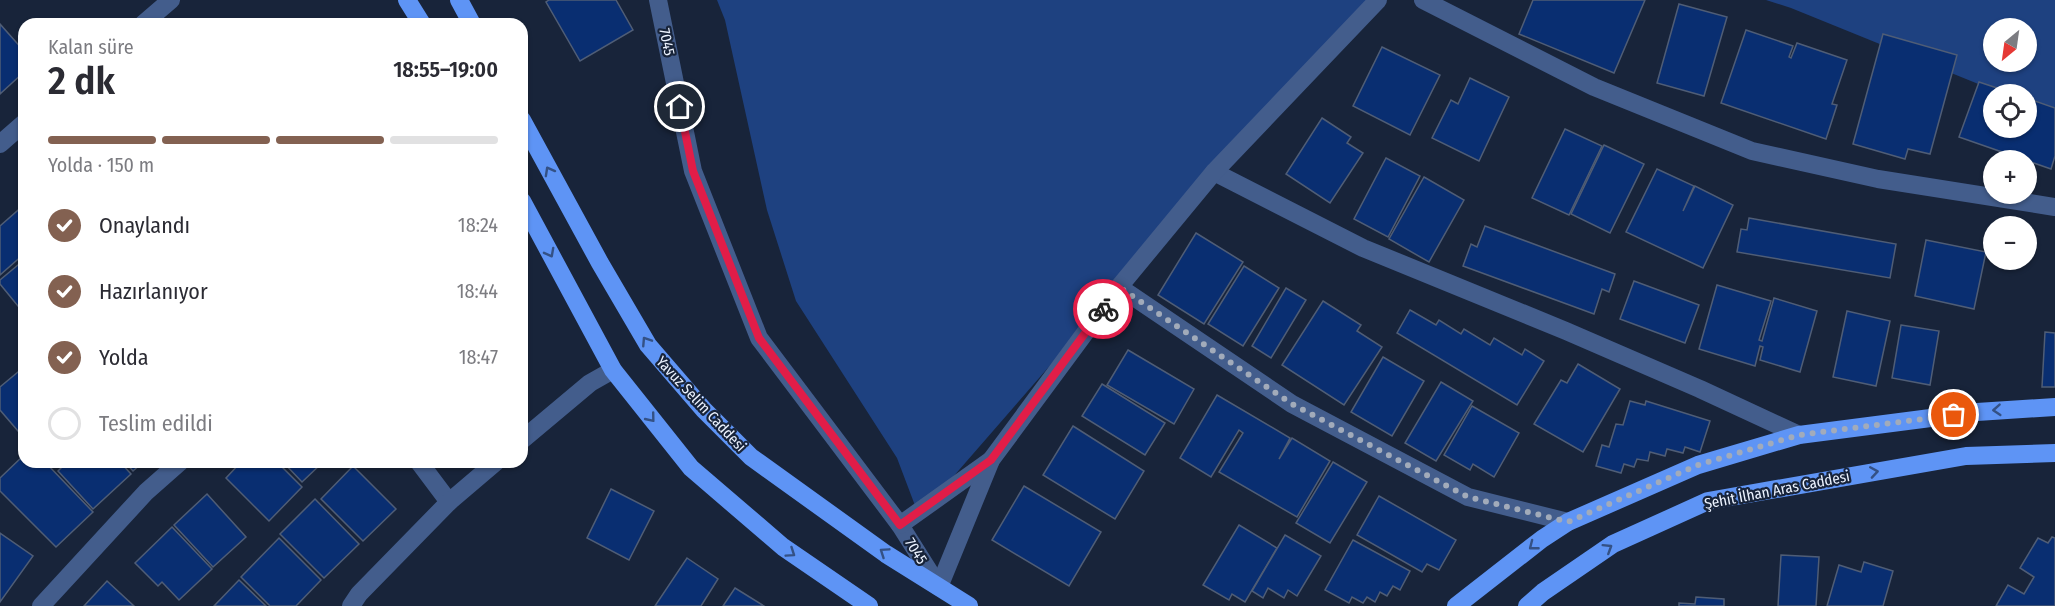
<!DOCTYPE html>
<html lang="tr">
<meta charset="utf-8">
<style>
body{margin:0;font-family:"Fira Sans Condensed",sans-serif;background:#f7f7f7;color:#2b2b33;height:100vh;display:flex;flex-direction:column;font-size:22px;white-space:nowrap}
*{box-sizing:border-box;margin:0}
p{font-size:20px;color:#7c7c81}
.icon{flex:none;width:33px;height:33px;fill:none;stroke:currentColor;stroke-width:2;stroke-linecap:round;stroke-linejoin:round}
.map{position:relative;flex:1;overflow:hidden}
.sheet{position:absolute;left:18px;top:18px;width:510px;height:450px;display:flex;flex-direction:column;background:#fff;border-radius:18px;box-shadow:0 2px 4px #0004}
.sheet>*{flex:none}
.needle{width:39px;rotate:209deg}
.controls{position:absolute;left:1983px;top:18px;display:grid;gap:12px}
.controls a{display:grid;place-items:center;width:54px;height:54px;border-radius:50%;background:#fff;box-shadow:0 2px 4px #0004;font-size:30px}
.pin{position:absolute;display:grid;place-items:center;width:51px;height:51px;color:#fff;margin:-26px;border:3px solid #fff;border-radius:50%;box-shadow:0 2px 6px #0007}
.courier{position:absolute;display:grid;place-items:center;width:60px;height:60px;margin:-30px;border:4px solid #e11d48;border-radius:50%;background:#fff;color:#222;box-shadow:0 2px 8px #0007}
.summary em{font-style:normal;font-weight:600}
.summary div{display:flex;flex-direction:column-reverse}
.summary{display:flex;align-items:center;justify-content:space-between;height:102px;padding:0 30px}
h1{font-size:39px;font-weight:600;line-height:45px}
.bar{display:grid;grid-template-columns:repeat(4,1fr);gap:9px 6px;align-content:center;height:72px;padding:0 30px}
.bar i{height:8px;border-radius:4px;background:#e1e1e2}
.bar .current{background:#836151}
.bar p{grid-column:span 4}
ol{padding:0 30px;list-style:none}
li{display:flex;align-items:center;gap:18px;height:66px}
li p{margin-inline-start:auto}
li .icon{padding:6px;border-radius:50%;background:#836151;color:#fff;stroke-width:4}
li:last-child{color:#7c7c81}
li i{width:33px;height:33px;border:3px solid #e1e1e2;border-radius:50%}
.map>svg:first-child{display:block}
</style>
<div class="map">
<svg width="2055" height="606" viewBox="0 0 2055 606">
<rect width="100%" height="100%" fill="#18243a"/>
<g fill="#1e4180" fill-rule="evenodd">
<polygon points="717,0 1368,0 919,516 897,458 796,301 767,210 725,20"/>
<path d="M1766,0H2055V116L2027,104L2026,94H2003L1791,8ZM1994,28H2026V62H1994Z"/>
</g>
<g fill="#092e71" stroke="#4f5d76" stroke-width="1.5">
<polygon points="549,0 616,0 633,30 580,61 546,2"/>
<polygon points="1533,0 1645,0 1614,73 1519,34"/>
<polygon points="1679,4 1727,17 1704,96 1657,83"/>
<polygon points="0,24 24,51 24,72 0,94"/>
<polygon points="1746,30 1793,46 1789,57 1791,58 1797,43 1847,60 1832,104 1837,105 1826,139 1721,103"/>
<polygon points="1883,34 1957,55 1930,154 1908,149 1905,159 1853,144"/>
<polygon points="1382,47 1440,75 1410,135 1353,106"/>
<polygon points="1470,78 1509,97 1479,161 1432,138 1451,100 1458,104"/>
<polygon points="1979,82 2015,94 1994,94 1994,128 2026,128 2026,98 2055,108 2055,156 2051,169 1959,137"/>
<polygon points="1322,118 1351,137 1347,143 1363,153 1330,203 1286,174"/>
<polygon points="1565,129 1602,146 1569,215 1532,198"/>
<polygon points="1604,145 1644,164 1610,233 1571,214"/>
<polygon points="1386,158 1420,176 1388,237 1354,219"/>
<polygon points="1657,169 1694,186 1683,211 1695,186 1733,205 1703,268 1626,232"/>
<polygon points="1424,177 1464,200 1429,262 1389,239"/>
<polygon points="24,205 24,254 0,275 0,226"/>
<polygon points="1749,218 1896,244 1890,278 1737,252 1741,229 1747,230"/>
<polygon points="1485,226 1615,274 1609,292 1602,289 1594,314 1463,266 1471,244 1477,247"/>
<polygon points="1196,233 1243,262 1204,324 1158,295"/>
<polygon points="1926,240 1986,252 1974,309 1915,296"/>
<polygon points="24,260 24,309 22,311 0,284 0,280"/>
<polygon points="1244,266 1279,288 1243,346 1208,324"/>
<polygon points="1634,281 1699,305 1685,343 1620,319"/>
<polygon points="1717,285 1771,301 1759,340 1762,341 1774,298 1817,311 1800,372 1760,360 1763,347 1760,346 1755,366 1699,349"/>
<polygon points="1286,288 1306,300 1271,358 1252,346"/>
<polygon points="1323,301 1361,325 1357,331 1382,347 1344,405 1282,365"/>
<polygon points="1410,310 1436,325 1439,320 1461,334 1464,329 1490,345 1494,338 1522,355 1525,349 1544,361 1517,405 1397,333"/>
<polygon points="1847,311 1890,321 1876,386 1833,377"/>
<polygon points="1901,325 1939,331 1930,385 1892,378"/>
<polygon points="2045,332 2055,333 2055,387 2042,387"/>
<polygon points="1128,350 1194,389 1174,424 1107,385"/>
<polygon points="1383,357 1424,381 1392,436 1351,412"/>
<polygon points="1578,364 1620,389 1583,452 1534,424 1561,380 1567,383"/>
<polygon points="24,367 24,438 0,410 0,387"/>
<polygon points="1441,382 1473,401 1436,461 1405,443"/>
<polygon points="1102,384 1165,423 1145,455 1082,416"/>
<polygon points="1217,395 1290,438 1279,459 1292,438 1330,461 1297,517 1219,472 1243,433 1239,430 1211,477 1180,458"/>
<polygon points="1630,401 1645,405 1646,401 1710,421 1700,452 1685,447 1683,453 1667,449 1665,456 1650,452 1648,461 1637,459 1634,467 1624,464 1621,473 1596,466 1602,445 1609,447 1616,424 1623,425"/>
<polygon points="1472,406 1519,433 1494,477 1473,464 1470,470 1444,455"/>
<polygon points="1073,426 1144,471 1115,519 1043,475"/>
<polygon points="24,455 24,462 45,462 93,512 56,547 0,491 0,478"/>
<polygon points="67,462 120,462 131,474 93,509 58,471"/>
<polygon points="125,462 143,462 133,471"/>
<polygon points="241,462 277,462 302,487 269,521 226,478"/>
<polygon points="283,462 323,462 302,482"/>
<polygon points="1333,462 1367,482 1330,543 1296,523"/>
<polygon points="353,466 396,509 363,541 321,499"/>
<polygon points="1024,486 1101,532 1069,586 992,540"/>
<polygon points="611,489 654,511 629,560 587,538"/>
<polygon points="207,494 246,537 213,567 174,525"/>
<polygon points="1379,496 1456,540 1439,570 1427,564 1422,572 1357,535"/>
<polygon points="315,499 359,544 324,578 280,534"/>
<polygon points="1239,525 1277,548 1245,602 1232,594 1229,600 1203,585"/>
<polygon points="172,527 212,569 179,600 162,582 158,586 135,563"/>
<polygon points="0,533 33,556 0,602"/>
<polygon points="1285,535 1321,556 1297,596 1288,590 1284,598 1268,588 1263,598 1252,591"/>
<polygon points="2052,537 2055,538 2055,606 1996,606 2008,585 2024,594 2034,577 2020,568 2038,538 2048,543"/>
<polygon points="279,538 321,580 296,606 270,606 241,577"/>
<polygon points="1353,540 1410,571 1400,590 1393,586 1387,596 1380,592 1375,602 1367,597 1363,603 1352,597 1349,603 1325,590"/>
<polygon points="1781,555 1819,557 1816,606 1778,606"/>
<polygon points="687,558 718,579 701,606 655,606"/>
<polygon points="1864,562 1893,571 1883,606 1827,606 1839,565 1861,572"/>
<polygon points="239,580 266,606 214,606"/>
<polygon points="107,581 134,606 84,606"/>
<polygon points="735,588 764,606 723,606"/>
<polygon points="1696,597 1724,599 1724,606 1679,606 1679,603 1695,604"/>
</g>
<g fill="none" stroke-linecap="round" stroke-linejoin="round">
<g stroke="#435d8c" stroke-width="18">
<polyline points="658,0 693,171 759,338 900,525 939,587"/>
<polyline points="1423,0 1594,87 1752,151 1878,179 2055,207"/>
<polyline points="143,24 171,0"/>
<polyline points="0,144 24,123"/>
<polyline points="1214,172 1363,248 1566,331 1700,389 1799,435"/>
<polyline points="1119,287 1292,404 1468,497 1568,522"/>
<polyline points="522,440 590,383 613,370"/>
<polyline points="419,462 449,502"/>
<polyline points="900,525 991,460"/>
<polyline points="939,587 991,460 1119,287 1214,172 1378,0"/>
<polyline points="41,606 146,492 180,462"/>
<polyline points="351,606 359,594 449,502 496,462"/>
</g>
<g stroke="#5e94f5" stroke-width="18">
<polyline points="407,0 422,24"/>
<polyline points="459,0 472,24"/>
<polyline points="522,120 600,263 648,345 704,410 751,457 886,554 969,606"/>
<polyline points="522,201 613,370 691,468 783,547 869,606"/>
<polyline points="1456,606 1542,539 1568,522 1698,465 1799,435 1977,412 2055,407"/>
<polyline points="1527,606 1543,592 1613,544 1708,501 1966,456 2055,453"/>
</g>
</g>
<defs><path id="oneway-chevron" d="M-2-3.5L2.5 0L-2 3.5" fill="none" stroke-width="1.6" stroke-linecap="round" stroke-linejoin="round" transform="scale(1.5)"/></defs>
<g stroke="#345185">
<use href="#oneway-chevron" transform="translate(549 171) rotate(-119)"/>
<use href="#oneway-chevron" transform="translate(550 253) rotate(62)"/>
<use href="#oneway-chevron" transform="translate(646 341) rotate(-123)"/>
<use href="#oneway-chevron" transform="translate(1997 410) rotate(176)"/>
<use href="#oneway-chevron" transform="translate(651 418) rotate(51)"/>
<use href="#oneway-chevron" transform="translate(1874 472) rotate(-9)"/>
<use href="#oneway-chevron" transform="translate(1533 546) rotate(142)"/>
<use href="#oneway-chevron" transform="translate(1608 548) rotate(-32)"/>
<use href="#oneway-chevron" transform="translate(884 552) rotate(-146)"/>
<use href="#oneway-chevron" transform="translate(791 553) rotate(34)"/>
</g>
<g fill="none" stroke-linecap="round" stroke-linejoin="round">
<polyline stroke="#a2abba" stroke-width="6" stroke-dasharray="0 10.8" points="1103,309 1119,287 1292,404 1468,497 1568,522 1698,465 1799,435 1954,415"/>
<polyline stroke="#e11d48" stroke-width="8" points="680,107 693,171 759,338 900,525 991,460 1103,309"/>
</g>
<g text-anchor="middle" stroke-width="4.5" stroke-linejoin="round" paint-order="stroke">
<g font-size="15" fill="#ecf3ff" stroke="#18243a">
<text transform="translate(667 42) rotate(78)" y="5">7045</text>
<text transform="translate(701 404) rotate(47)" y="5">Yavuz Selim Caddesi</text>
<text transform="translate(1777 490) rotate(-11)" y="5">Şehit İlhan Aras Caddesi</text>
<text transform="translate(916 551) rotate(58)" y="5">7045</text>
</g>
</g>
</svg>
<div class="controls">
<a><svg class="needle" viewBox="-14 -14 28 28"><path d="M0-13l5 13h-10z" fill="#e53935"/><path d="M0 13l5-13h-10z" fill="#7c7c81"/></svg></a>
<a><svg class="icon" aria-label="locate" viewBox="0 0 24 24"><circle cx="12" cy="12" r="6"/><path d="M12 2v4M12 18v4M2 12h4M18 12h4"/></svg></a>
<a>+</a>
<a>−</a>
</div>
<div class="pin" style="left:1954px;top:415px;background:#ea580c"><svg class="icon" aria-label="bag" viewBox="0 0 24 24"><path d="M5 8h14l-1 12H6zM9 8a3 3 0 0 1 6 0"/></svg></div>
<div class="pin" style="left:680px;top:107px;background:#1f2937"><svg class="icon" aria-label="home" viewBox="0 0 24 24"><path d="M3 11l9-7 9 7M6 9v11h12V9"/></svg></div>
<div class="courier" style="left:1103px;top:309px"><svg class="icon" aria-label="bike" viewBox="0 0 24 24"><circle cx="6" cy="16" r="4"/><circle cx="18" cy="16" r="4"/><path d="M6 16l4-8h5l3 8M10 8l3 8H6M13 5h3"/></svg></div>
<section class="sheet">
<div class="summary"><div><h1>2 dk</h1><p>Kalan süre</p></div><em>18:55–19:00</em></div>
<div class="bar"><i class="current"></i><i class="current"></i><i class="current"></i><i></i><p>Yolda · 150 m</p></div>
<ol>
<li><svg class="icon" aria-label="check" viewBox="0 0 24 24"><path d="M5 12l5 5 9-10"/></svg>Onaylandı<p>18:24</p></li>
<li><svg class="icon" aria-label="check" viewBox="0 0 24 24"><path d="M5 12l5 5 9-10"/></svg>Hazırlanıyor<p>18:44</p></li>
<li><svg class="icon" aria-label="check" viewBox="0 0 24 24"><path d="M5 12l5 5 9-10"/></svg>Yolda<p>18:47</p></li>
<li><i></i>Teslim edildi</li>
</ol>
</section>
</div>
